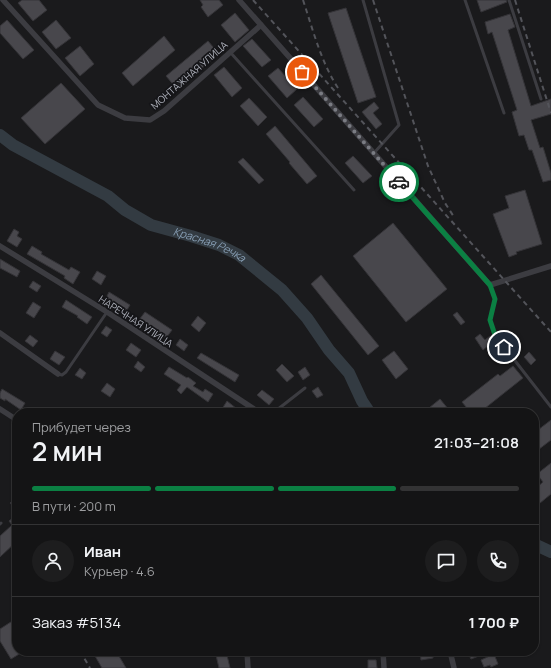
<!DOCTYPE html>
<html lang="ru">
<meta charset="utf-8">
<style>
body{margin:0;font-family:Manrope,sans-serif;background:#1d1d1e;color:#f1f3f6;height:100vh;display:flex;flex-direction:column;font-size:15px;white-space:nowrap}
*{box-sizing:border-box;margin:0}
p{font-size:13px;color:#9d9ea0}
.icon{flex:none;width:22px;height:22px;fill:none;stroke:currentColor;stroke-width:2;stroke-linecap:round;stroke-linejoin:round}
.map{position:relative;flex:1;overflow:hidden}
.drawer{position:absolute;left:12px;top:408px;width:527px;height:248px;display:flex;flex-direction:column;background:#141415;border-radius:16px;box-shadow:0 1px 3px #0004,0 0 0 1px #333334}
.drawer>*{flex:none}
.pin{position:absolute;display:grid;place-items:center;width:34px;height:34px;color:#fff;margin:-17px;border:2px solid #fff;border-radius:50%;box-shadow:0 1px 4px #0007}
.courier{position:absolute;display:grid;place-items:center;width:40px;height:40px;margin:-20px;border:3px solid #0b8043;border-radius:50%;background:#fff;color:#222;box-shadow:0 1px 5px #0007}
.summary em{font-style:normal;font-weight:600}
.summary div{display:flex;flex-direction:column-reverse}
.summary{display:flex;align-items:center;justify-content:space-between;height:68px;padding:0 20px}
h1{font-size:26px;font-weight:600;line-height:30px}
.bar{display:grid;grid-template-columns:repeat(4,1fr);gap:6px 4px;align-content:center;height:48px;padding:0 20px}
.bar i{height:5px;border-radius:3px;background:#333334}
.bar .active{background:#0b8043}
.bar p{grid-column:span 4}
.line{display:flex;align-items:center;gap:10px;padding:0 20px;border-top:1px solid #333334}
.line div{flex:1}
.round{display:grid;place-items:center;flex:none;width:42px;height:42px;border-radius:21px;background:#1d1d1e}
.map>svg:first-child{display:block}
</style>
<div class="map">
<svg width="551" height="668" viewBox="0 0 551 668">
<rect width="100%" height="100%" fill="#1a1a1c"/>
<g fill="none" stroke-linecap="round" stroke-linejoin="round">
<g stroke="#333b42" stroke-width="12">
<path id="s1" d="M0,135L13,145L108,196L125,210L151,225L191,236L219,245L239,255L282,290L307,318L329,350L349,373L362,401L370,413"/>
<polyline points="534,544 551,552"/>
</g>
</g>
<g fill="#48474c" stroke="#353438">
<polygon points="22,0 39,0 47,10 33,21 18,3"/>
<polygon points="200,0 219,0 223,5 208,17 201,7 203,5"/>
<polygon points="477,0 506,0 507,2 481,12"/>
<polygon points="346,8 376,97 358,103 328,13"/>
<polygon points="235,13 249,30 235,42 221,25"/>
<polygon points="510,14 515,27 508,30 531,106 551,99 551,114 531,120 540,148 543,147 551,173 551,180 543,182 532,150 529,150 524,135 519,136 512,112 517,110 492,32 488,34 485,22"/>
<polygon points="7,20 34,50 23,59 0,33 0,26"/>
<polygon points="56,20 71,38 56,49 42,32"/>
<polygon points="164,36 175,50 133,86 122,73"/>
<polygon points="252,39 271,60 262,67 243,46"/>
<polygon points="208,41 219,54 177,89 166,76"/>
<polygon points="80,46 94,64 80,76 65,58"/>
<polygon points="224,67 242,88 232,97 214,75"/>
<polygon points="278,68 297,89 287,98 268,76"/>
<polygon points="61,83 85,109 45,144 21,118"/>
<polygon points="303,97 323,119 314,127 294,105"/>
<polygon points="249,98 267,117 258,126 240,106"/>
<polygon points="374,102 379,108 373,113 382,124 376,129 362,112"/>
<polygon points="275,126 317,176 307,184 289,163 290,162 266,134"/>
<polygon points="353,156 372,176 363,183 345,163"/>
<polygon points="243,158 264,180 259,184 238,162"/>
<polygon points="525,190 542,244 516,252 517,254 509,257 493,214 509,208 505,196"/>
<polygon points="393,223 447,289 406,322 353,256"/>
<polygon points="14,229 19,232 17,236 22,239 17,247 7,241"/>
<polygon points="32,246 42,252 41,254 69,270 71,267 80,272 73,284 64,278 65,276 27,254"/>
<polygon points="0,259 20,271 17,277 0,268"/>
<polygon points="97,271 106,276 101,285 92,279"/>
<polygon points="321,275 379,346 368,355 311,284"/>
<polygon points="33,281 41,286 37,292 29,287"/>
<polygon points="109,292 130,305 124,315 115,310 116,308 104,302"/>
<polygon points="66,300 92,317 87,324 77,317 78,316 62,307"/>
<polygon points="33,302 41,307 34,318 26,313"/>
<polygon points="145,312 172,330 166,338 139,320"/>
<polygon points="457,312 465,322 461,325 453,315"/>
<polygon points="198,316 206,323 199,332 191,325"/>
<polygon points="106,326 112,330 107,337 101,333"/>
<polygon points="480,334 485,340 490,336 494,341 483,350 475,338"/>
<polygon points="30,335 38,341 33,347 25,341"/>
<polygon points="180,339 188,345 184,351 176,345"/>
<polygon points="131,343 141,350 136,357 126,350"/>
<polygon points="55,351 65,357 59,365 50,359"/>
<polygon points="394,351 408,369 396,379 382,360"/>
<polygon points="529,352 536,360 531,365 524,357"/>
<polygon points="201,353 239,375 235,382 197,358"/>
<polygon points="138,361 145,367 141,372 134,367"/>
<polygon points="282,364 294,376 287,382 276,370"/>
<polygon points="513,366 523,378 479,413 471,413 462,402 498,374 500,376"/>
<polygon points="169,367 187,378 188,377 196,383 193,386 203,392 205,389 213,394 208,402 187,387 181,394 177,390 181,385 164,374"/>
<polygon points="305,367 310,375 303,380 298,372"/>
<polygon points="80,368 86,373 82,379 75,375"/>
<polygon points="107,383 115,389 110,397 101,391"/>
<polygon points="318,387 323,395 317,398 312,391"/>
<polygon points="2,389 25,403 21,410 5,399 5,401 0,398 0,393"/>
<polygon points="262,390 274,399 269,405 257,395"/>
<polygon points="440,399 449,410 452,407 457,413 434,413 429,408"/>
<polygon points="227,401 237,409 234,413 228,413 222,409"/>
<polygon points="551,420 551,440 534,453 534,433"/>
<polygon points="551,463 551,494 534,508 534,490 543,482 537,474"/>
<polygon points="14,499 17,502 17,511 10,503"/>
<polygon points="14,517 17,520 17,541 0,557 0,536 12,525 9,521"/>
<polygon points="17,618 17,651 24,651 11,659 0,641 0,629"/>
<polygon points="103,651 116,651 126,668 102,668 95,656"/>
<polygon points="215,651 226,651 230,668 219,668"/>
<polygon points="428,651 446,651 446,654 433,656 433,658 421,660 420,652"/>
<polygon points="467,651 476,651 479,656 471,659"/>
<polygon points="494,654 498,664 491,667 490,665 484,667 481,660"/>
<polygon points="368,660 376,660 377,668 368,668"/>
</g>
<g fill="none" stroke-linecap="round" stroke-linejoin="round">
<g stroke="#3c3c41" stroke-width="3">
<polyline points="363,0 399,125 374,153"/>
<polyline points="465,0 504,113"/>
<polyline points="509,0 541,99"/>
<polyline points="230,52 354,190"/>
<polyline points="490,285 495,299 490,320 495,335 551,407"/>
<polyline points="58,374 62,375 66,372 107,312"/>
<polyline points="273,413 305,388"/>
<polyline points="0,524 1,523"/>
</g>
<g stroke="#3c3c41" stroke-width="5.5">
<polyline points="3,0 98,105 125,118 150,120 164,111 261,25"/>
<polyline points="239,0 490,285 551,266"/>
<polyline points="0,246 107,312 260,413"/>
<polyline points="0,333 58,374"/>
<polyline points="0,409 17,420"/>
<polyline points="247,651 248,668"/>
<polyline points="383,651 384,668"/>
<polyline points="450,651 454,668"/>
</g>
<g stroke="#53545a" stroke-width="2" stroke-dasharray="5 4" stroke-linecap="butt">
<polyline points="253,0 551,332"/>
<path d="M303,0C313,30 321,62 338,88"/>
<polyline points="373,0 428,166 445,203 454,217"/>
<polyline points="515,0 551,113"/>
<polyline points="80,651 90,668"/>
</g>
</g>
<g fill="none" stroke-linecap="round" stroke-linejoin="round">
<polyline stroke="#7a7c83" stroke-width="4" stroke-dasharray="0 7.2" points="302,72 399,182"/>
<polyline stroke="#0b8043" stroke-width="5" points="399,182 490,285 495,299 490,320 495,335 504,347"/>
</g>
<g text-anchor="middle" stroke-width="3.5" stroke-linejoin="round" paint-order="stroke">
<g font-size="10" fill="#aeb1bb" stroke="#151518">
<text transform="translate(189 75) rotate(-41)" y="4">МОНТАЖНАЯ УЛИЦА</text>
<text transform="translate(136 321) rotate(33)" y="4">НАРЕЧНАЯ УЛИЦА</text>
</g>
<g font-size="11" font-style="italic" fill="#879eb4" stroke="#151518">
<text dy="4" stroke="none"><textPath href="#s1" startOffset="238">Красная Речка</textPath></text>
</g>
</g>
</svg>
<div class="pin" style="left:302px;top:72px;background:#ea580c"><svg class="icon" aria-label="bag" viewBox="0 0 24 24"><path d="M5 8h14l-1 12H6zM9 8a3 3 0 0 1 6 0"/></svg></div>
<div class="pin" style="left:504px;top:347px;background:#1f2937"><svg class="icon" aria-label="home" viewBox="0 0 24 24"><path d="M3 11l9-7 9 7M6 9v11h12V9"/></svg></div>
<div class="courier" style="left:399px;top:182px"><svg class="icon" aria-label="car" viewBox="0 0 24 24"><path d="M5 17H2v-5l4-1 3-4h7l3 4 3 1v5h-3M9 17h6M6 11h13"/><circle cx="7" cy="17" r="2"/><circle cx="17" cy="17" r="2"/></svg></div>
<section class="drawer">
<div class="summary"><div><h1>2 мин</h1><p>Прибудет через</p></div><em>21:03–21:08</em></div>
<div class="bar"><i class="active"></i><i class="active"></i><i class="active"></i><i></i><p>В пути · 200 m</p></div>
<div class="line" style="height:72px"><a class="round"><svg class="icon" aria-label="person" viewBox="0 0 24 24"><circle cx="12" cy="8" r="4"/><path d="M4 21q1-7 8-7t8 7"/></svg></a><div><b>Иван</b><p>Курьер · 4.6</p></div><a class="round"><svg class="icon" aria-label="chat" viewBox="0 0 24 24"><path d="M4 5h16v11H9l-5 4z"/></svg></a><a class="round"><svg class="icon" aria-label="phone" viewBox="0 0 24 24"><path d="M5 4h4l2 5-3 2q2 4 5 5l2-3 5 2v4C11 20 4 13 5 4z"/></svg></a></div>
<div class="line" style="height:52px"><div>Заказ #5134</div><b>1 700 ₽</b></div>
</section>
</div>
